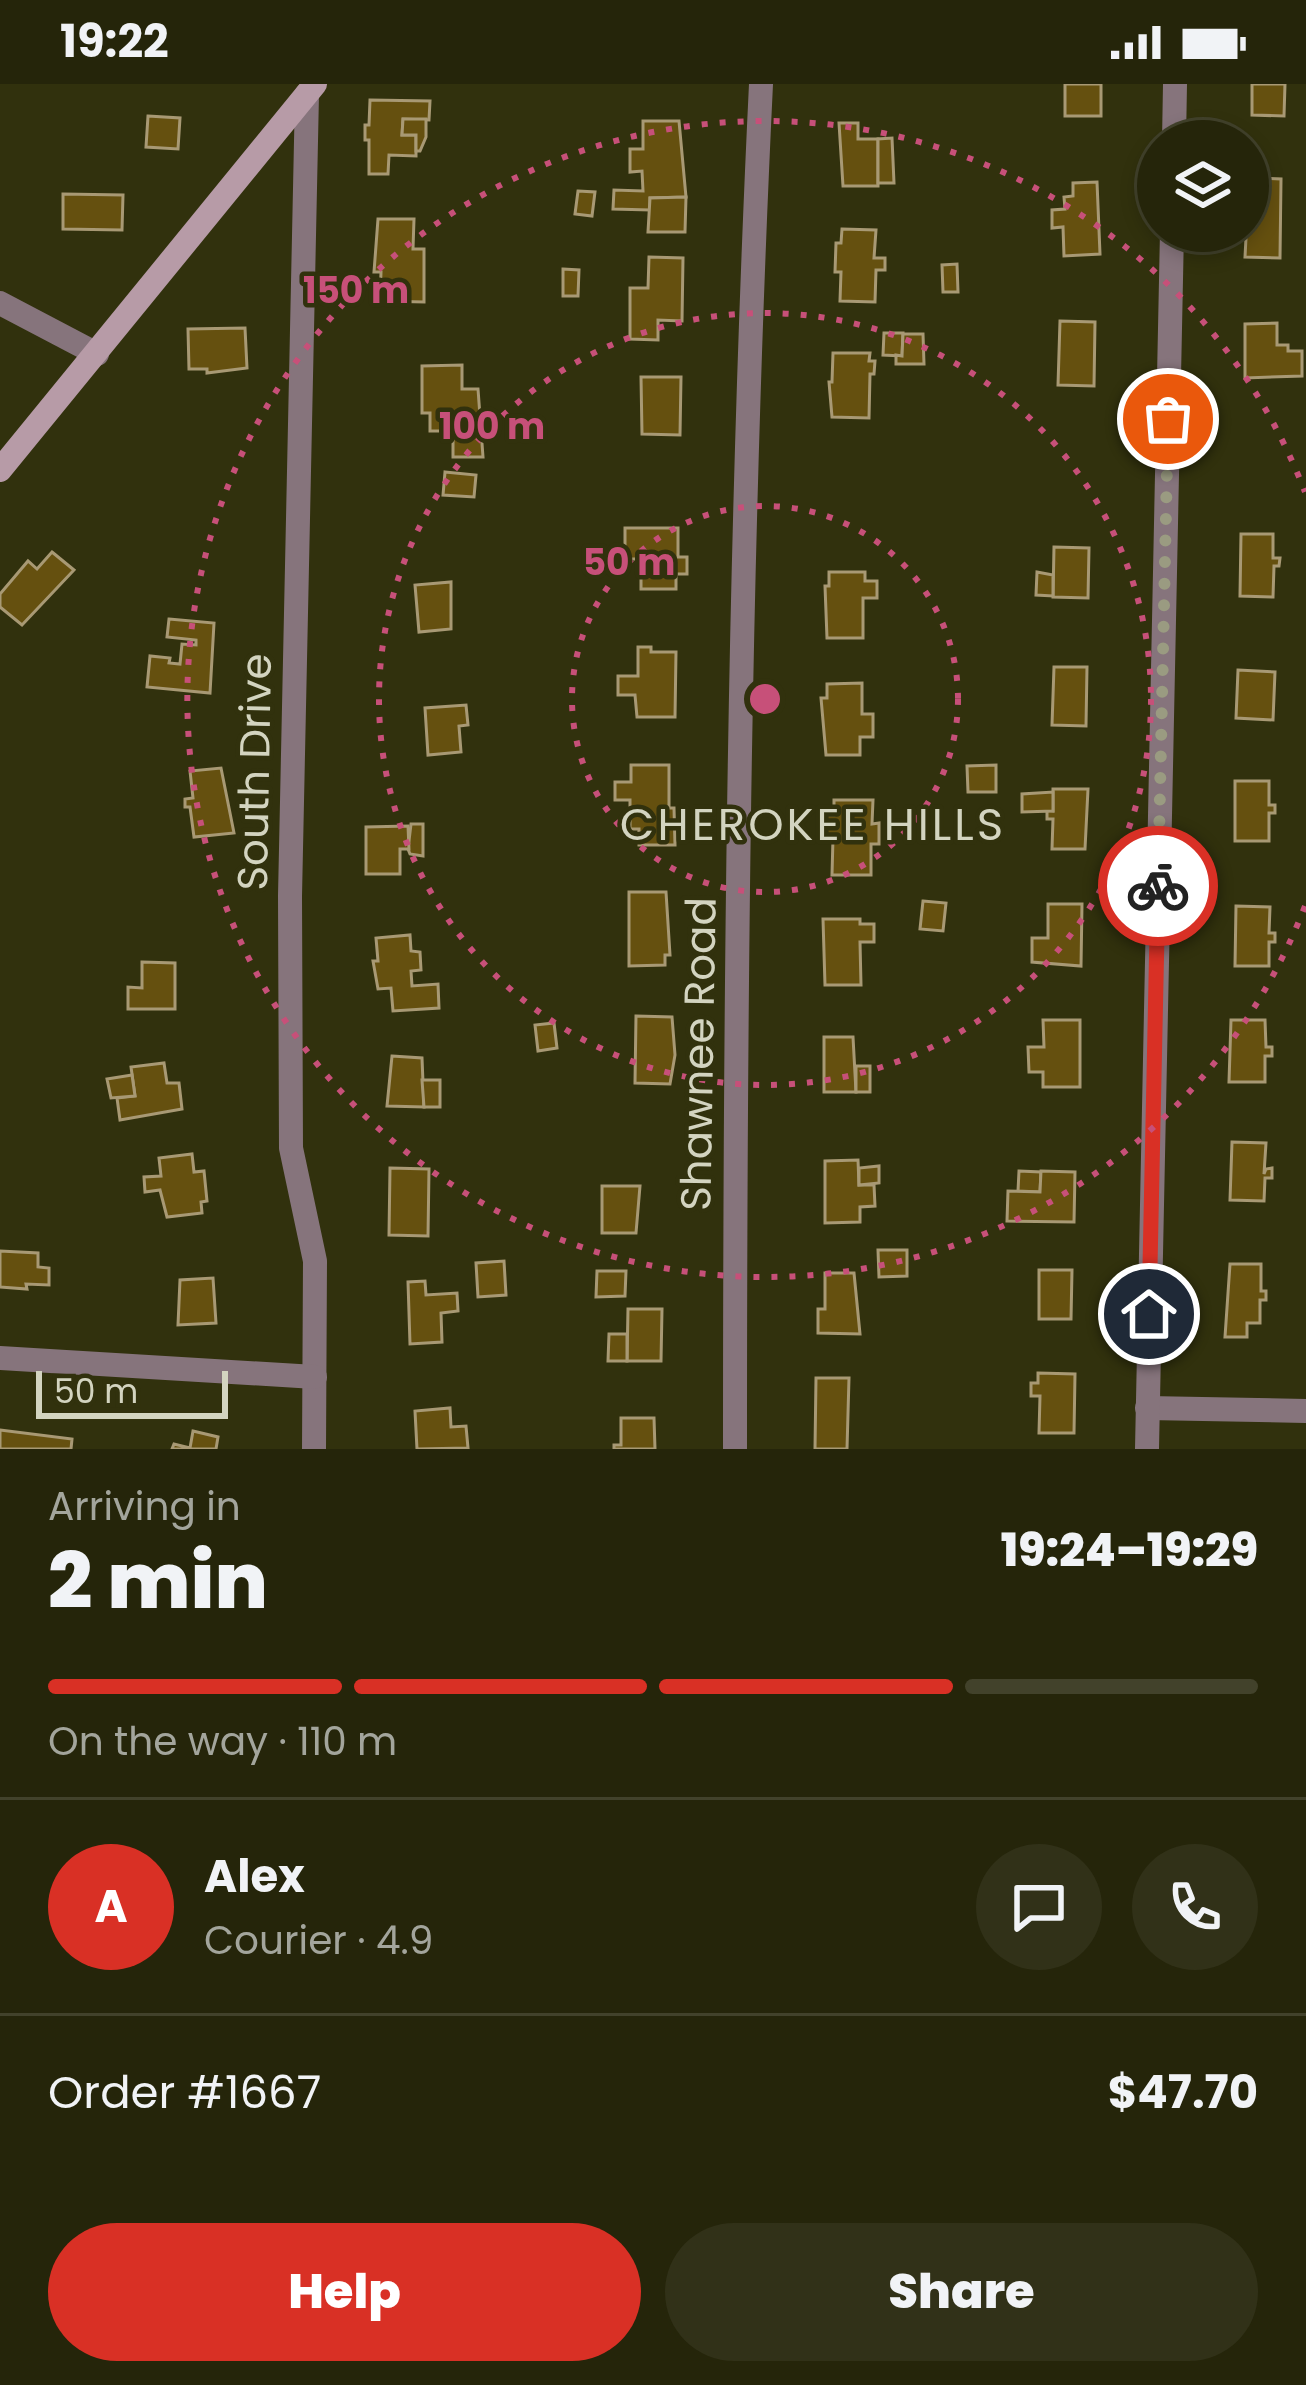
<!DOCTYPE html>
<meta charset="utf-8">
<style>
body{margin:0;font-family:Poppins,sans-serif;background:#313118;color:#f1f3f6;height:100vh;display:flex;flex-direction:column;font-size:45px;white-space:nowrap}
*{box-sizing:border-box;margin:0}
p{font-size:39px;color:#a3a59c}
.icon{flex:none;width:66px;height:66px;fill:none;stroke:currentColor;stroke-width:2;stroke-linecap:round;stroke-linejoin:round}
.map{position:relative;height:1365px;overflow:hidden}
.drawer{display:flex;flex-direction:column;background:#25250a;flex:1}
.drawer>*{flex:none}
.fabs{position:absolute;left:1137px;top:36px;display:grid;gap:24px}
.fabs a{display:grid;place-items:center;width:132px;height:132px;border-radius:50%;background:#25250a;box-shadow:0 6px 18px #0003,0 0 0 3px #42422b;font-size:60px}
.scale{position:absolute;left:36px;bottom:30px;width:192px;box-sizing:border-box;padding-left:12px;border:6px solid #d3d4c0;border-top:0;font-size:33px;line-height:42px;white-space:nowrap;color:#d3d4c0;-webkit-text-stroke:9px #31310d;paint-order:stroke}
.pin{position:absolute;display:grid;place-items:center;width:102px;height:102px;color:#fff;margin:-51px;border:6px solid #fff;border-radius:50%;box-shadow:0 3px 12px #0007}
.courier{position:absolute;display:grid;place-items:center;width:120px;height:120px;margin:-60px;border:9px solid #d93025;border-radius:50%;background:#fff;color:#222;box-shadow:0 3px 15px #0007}
.headline em{font-style:normal;font-weight:800}
.headline div{display:flex;flex-direction:column-reverse}
.headline{display:flex;align-items:center;justify-content:space-between;height:204px;padding:0 48px}
h1{font-size:78px;font-weight:800;line-height:90px}
.bar{display:grid;grid-template-columns:repeat(4,1fr);gap:18px 12px;align-content:center;height:144px;padding:0 48px}
.bar i{height:15px;border-radius:9px;background:#42422b}
.bar .on{background:#d93025}
.bar p{grid-column:span 4}
.line{display:flex;align-items:center;gap:30px;padding:0 48px;border-top:3px solid #42422b}
.line div{flex:1}
.round{display:grid;place-items:center;flex:none;width:126px;height:126px;border-radius:63px;background:#313118}
.action{display:flex;gap:24px;margin-top:auto;padding:24px 48px}
.action a{flex:1;height:138px;border-radius:72px;background:#d93025;color:#fff;font-size:48px;font-weight:800;line-height:138px;text-align:center}
.action a+a{background:#313118;color:#f1f3f6}
.status{display:flex;justify-content:space-between;align-items:center;height:84px;padding:0 60px;background:#25250a;direction:ltr}
.status svg{height:33px;fill:currentColor}
.map>svg:first-child{display:block}
</style>
<div class="status"><b>19:22</b><svg viewBox="0 0 49 12"><path d="M0 12V9h3v3zM5 12V6h3v6zM10 12V3h3v9zM15 12V0h3v12zM26 1h20v11H26zM47 4h2v5h-2z"/></svg></div>
<div class="map">
<svg width="1306" height="1365" viewBox="0 0 1306 1365">
<rect width="100%" height="100%" fill="#31310d"/>
<g fill="#65500f" stroke="#a89974" stroke-width="3">
<rect x="1065" y="0" width="36" height="32"/>
<polygon points="1252,0 1285,0 1284,32 1252,31"/>
<polygon points="370,16 430,17 429,36 403,35 402,51 416,51 416,72 389,71 388,90 369,90 369,56 365,56 365,41 369,41"/>
<polygon points="148,32 180,34 178,65 146,63"/>
<polygon points="403,35 426,35 426,53 420,67 416,67 416,51 402,51"/>
<polygon points="643,37 679,37 686,113 650,114 650,126 613,125 614,106 643,107 642,87 630,88 630,65 643,65"/>
<polygon points="839,39 858,39 858,55 878,55 878,102 843,102"/>
<polygon points="892,54 894,99 878,99 878,55"/>
<polygon points="1258,94 1281,95 1280,174 1245,173 1248,116 1258,116"/>
<polygon points="1097,98 1100,170 1064,172 1063,143 1052,144 1052,126 1065,125 1064,113 1073,112 1073,99"/>
<polygon points="578,107 595,108 592,132 575,130"/>
<polygon points="63,110 123,111 122,146 63,145"/>
<polygon points="686,113 685,148 648,148 650,114"/>
<polygon points="378,135 414,135 413,165 424,165 424,218 380,217 381,188 374,188"/>
<polygon points="842,145 876,146 874,174 885,174 885,186 876,186 875,218 840,217 841,188 835,188 836,159 841,159"/>
<polygon points="649,173 683,174 682,237 658,236 658,256 630,255 630,204 648,204"/>
<polygon points="957,180 958,208 943,208 942,181"/>
<polygon points="563,185 579,186 578,212 563,212"/>
<polygon points="1060,237 1095,238 1094,302 1058,301"/>
<polygon points="1277,239 1277,261 1288,261 1288,267 1302,267 1302,292 1245,294 1245,240"/>
<polygon points="245,244 247,284 207,289 207,285 189,285 188,245"/>
<polygon points="884,249 903,249 902,272 883,271"/>
<polygon points="903,250 923,250 924,280 896,280 896,271 902,272"/>
<polygon points="833,269 870,269 869,277 875,277 874,290 870,290 869,334 832,333 829,298 832,298"/>
<polygon points="462,281 462,305 478,305 483,373 453,373 453,347 460,347 430,347 430,329 422,329 422,282"/>
<polygon points="641,293 681,293 680,351 642,350"/>
<polygon points="445,388 476,391 474,413 443,411"/>
<polygon points="625,444 678,444 678,473 687,473 687,490 676,490 676,505 641,505 641,475 625,475"/>
<polygon points="1241,450 1273,450 1273,474 1280,474 1279,482 1274,482 1273,513 1240,512"/>
<polygon points="1054,463 1089,464 1088,514 1053,513"/>
<polygon points="52,468 74,486 22,541 0,523 0,510 28,477 37,485"/>
<polygon points="829,488 865,488 865,497 877,497 877,514 863,514 863,554 827,554 825,502 829,502"/>
<polygon points="1037,488 1053,491 1053,512 1036,511"/>
<polygon points="451,498 451,545 419,548 415,501"/>
<polygon points="169,535 214,539 210,609 147,603 150,572 170,574 169,579 180,580 182,560 196,561 196,556 167,553"/>
<polygon points="638,563 651,563 651,568 676,568 675,633 637,633 635,611 618,611 618,592 638,592"/>
<polygon points="1054,583 1087,583 1086,642 1052,641"/>
<polygon points="1238,586 1275,588 1273,636 1236,634"/>
<polygon points="862,599 862,630 873,630 873,653 860,653 860,671 826,671 821,614 827,614 827,600"/>
<polygon points="466,621 468,641 459,642 461,668 428,671 425,624"/>
<polygon points="631,681 669,681 669,724 674,724 675,761 639,761 639,745 630,745 630,716 615,716 615,698 631,698"/>
<polygon points="996,681 996,708 968,708 967,682"/>
<polygon points="221,684 234,749 194,753 190,723 185,723 185,715 193,714 190,687"/>
<polygon points="1235,697 1269,697 1269,721 1275,721 1275,729 1269,729 1269,757 1235,757"/>
<polygon points="1053,705 1088,705 1085,765 1052,765 1053,735 1047,735 1047,726 1053,727"/>
<polygon points="1053,708 1053,727 1022,728 1022,710"/>
<polygon points="834,716 873,716 872,740 879,739 879,760 871,760 871,791 832,791 833,754 826,753 826,731 834,731"/>
<polygon points="411,740 423,740 423,772 410,770 408,765"/>
<polygon points="408,742 409,765 400,765 400,790 366,790 366,743"/>
<polygon points="629,808 666,808 670,871 665,871 665,881 629,882"/>
<polygon points="923,817 946,819 943,847 920,845"/>
<polygon points="1048,820 1082,820 1081,882 1032,878 1032,854 1048,854"/>
<polygon points="1236,822 1270,823 1269,849 1275,849 1275,858 1269,858 1269,882 1235,882"/>
<polygon points="823,835 860,835 860,840 874,840 874,858 860,858 861,901 825,901"/>
<polygon points="410,851 411,867 420,868 421,886 411,887 412,902 438,900 439,924 393,927 391,904 378,905 373,877 378,877 376,854"/>
<polygon points="142,878 175,879 175,925 128,925 128,903 142,904"/>
<polygon points="636,932 672,933 675,971 670,1000 635,999"/>
<polygon points="1043,936 1080,936 1080,1003 1043,1003 1043,988 1029,988 1028,963 1044,963"/>
<polygon points="1231,936 1265,936 1266,963 1272,963 1272,972 1265,972 1265,998 1229,998"/>
<polygon points="554,939 557,964 538,967 535,941"/>
<polygon points="824,953 853,953 856,1008 824,1008"/>
<polygon points="392,972 422,974 424,1023 387,1022"/>
<polygon points="164,979 167,999 179,999 182,1025 120,1036 117,1014 135,1012 131,983"/>
<rect x="856" y="982" width="14" height="26"/>
<polygon points="132,991 135,1012 111,1014 107,995"/>
<polygon points="422,996 440,996 440,1023 424,1023"/>
<polygon points="1232,1058 1266,1059 1264,1090 1266,1085 1272,1084 1272,1094 1265,1094 1264,1117 1230,1116"/>
<polygon points="192,1070 194,1088 204,1087 207,1117 201,1118 202,1129 167,1133 160,1106 145,1108 144,1093 161,1092 159,1074"/>
<polygon points="858,1076 859,1101 874,1101 875,1122 860,1123 860,1138 825,1139 825,1077"/>
<polygon points="879,1082 879,1099 859,1101 859,1084"/>
<polygon points="390,1084 429,1085 428,1152 389,1151"/>
<polygon points="1019,1087 1041,1088 1040,1108 1018,1107"/>
<polygon points="1041,1087 1075,1088 1074,1138 1007,1137 1008,1107 1040,1108"/>
<polygon points="602,1102 640,1102 636,1149 602,1149"/>
<polygon points="878,1166 907,1166 907,1192 879,1193"/>
<polygon points="0,1167 38,1169 38,1183 49,1184 49,1201 26,1200 27,1205 0,1203"/>
<polygon points="504,1177 506,1211 478,1213 476,1179"/>
<polygon points="1230,1180 1261,1180 1261,1207 1266,1207 1266,1216 1260,1216 1260,1239 1247,1239 1247,1253 1225,1253"/>
<polygon points="1039,1186 1072,1186 1071,1235 1039,1235"/>
<polygon points="597,1187 626,1187 625,1212 596,1213"/>
<polygon points="825,1189 854,1189 860,1250 818,1249 818,1225 825,1225"/>
<polygon points="213,1194 216,1239 178,1241 180,1196"/>
<polygon points="425,1197 426,1211 457,1209 458,1227 441,1229 442,1258 410,1260 408,1198"/>
<polygon points="628,1225 662,1225 661,1277 627,1277"/>
<polygon points="609,1250 627,1250 627,1277 608,1277"/>
<polygon points="1038,1289 1075,1290 1074,1349 1039,1349 1040,1312 1031,1312 1031,1299 1038,1299"/>
<polygon points="816,1294 849,1294 847,1365 815,1365"/>
<polygon points="450,1324 451,1343 466,1342 468,1364 417,1365 415,1327"/>
<polygon points="621,1334 654,1334 655,1365 614,1365 614,1361 621,1361"/>
<polygon points="0,1346 72,1355 71,1365 0,1365"/>
<polygon points="193,1347 218,1353 216,1365 172,1365 174,1360 190,1364"/>
</g>
<g fill="none" stroke-linecap="round" stroke-linejoin="round">
<g stroke="#86747c" stroke-width="24">
<polyline points="307,10 290,812 291,1064 315,1177 314,1365"/>
<polyline points="1174,57 1175,0"/>
<polyline points="0,219 97,270"/>
<polyline points="0,1274 315,1293"/>
<polyline points="1147,1324 1306,1327"/>
<path d="M735,1365C735,910 739,454 761,0"/>
<polyline points="1147,1365 1172,147"/>
</g>
<polyline stroke="#b79ba7" stroke-width="24" points="0,386 315,0"/>
</g>
<g fill="none" stroke-linecap="round" stroke-linejoin="round">
<polyline stroke="#9a9b81" stroke-width="12" stroke-dasharray="0 21.6" points="1158,802 1168,335"/>
<polyline stroke="#d93025" stroke-width="15" points="1149,1230 1158,802"/>
</g>
<g fill="none" stroke="#c75079" stroke-width="6" stroke-dasharray="6 12">
<circle cx="765" cy="615" r="193"/>
<circle cx="765" cy="615" r="386"/>
<path d="M1305 822A578 578 0 1 1 1305 408"/>
</g>
<g text-anchor="middle" stroke-width="9" stroke-linejoin="round" paint-order="stroke">
<g font-size="42" fill="#d3d4c0" stroke="#31310d">
<text transform="translate(254 688) rotate(-89)" y="15">South Drive</text>
<text transform="translate(698 970) rotate(-89)" y="15">Shawnee Road</text>
</g>
<g font-size="45" letter-spacing="3" fill="#d3d4c0" stroke="#31310d">
<text x="813" y="756">CHEROKEE HILLS</text>
</g>
</g>
<circle cx="765" cy="615" r="18" fill="#c75079" stroke="#31310d" stroke-width="6"/>
<g font-size="36" text-anchor="middle" font-weight="bold" fill="#c75079" stroke="#31310d" stroke-width="9" stroke-linejoin="round" paint-order="stroke">
<text x="356" y="219">150 m</text>
<text x="492" y="355">100 m</text>
<text x="629" y="491">50 m</text>
</g>
</svg>
<div class="fabs">
<a><svg class="icon" aria-label="layers" viewBox="0 0 24 24"><path d="M12 4l9 5-9 5-9-5zM3 14l9 5 9-5"/></svg></a>
</div>
<div class="scale">50 m</div>
<div class="pin" style="left:1168px;top:335px;background:#ea580c"><svg class="icon" aria-label="bag" viewBox="0 0 24 24"><path d="M5 8h14l-1 12H6zM9 8a3 3 0 0 1 6 0"/></svg></div>
<div class="pin" style="left:1149px;top:1230px;background:#1f2937"><svg class="icon" aria-label="home" viewBox="0 0 24 24"><path d="M3 11l9-7 9 7M6 9v11h12V9"/></svg></div>
<div class="courier" style="left:1158px;top:802px"><svg class="icon" aria-label="bike" viewBox="0 0 24 24"><circle cx="6" cy="16" r="4"/><circle cx="18" cy="16" r="4"/><path d="M6 16l4-8h5l3 8M10 8l3 8H6M13 5h3"/></svg></div>
</div>
<section class="drawer">
<div class="headline"><div><h1>2 min</h1><p>Arriving in</p></div><em>19:24–19:29</em></div>
<div class="bar"><i class="on"></i><i class="on"></i><i class="on"></i><i></i><p>On the way · 110 m</p></div>
<div class="line" style="height:216px"><b class="round" style="background:#d93025;color:#fff">A</b><div><b>Alex</b><p>Courier · 4.9</p></div><a class="round"><svg class="icon" aria-label="chat" viewBox="0 0 24 24"><path d="M4 5h16v11H9l-5 4z"/></svg></a><a class="round"><svg class="icon" aria-label="phone" viewBox="0 0 24 24"><path d="M5 4h4l2 5-3 2q2 4 5 5l2-3 5 2v4C11 20 4 13 5 4z"/></svg></a></div>
<div class="line" style="height:156px"><div>Order #1667</div><b>$47.70</b></div>
<div class="action"><a>Help</a><a>Share</a></div>
</section>
